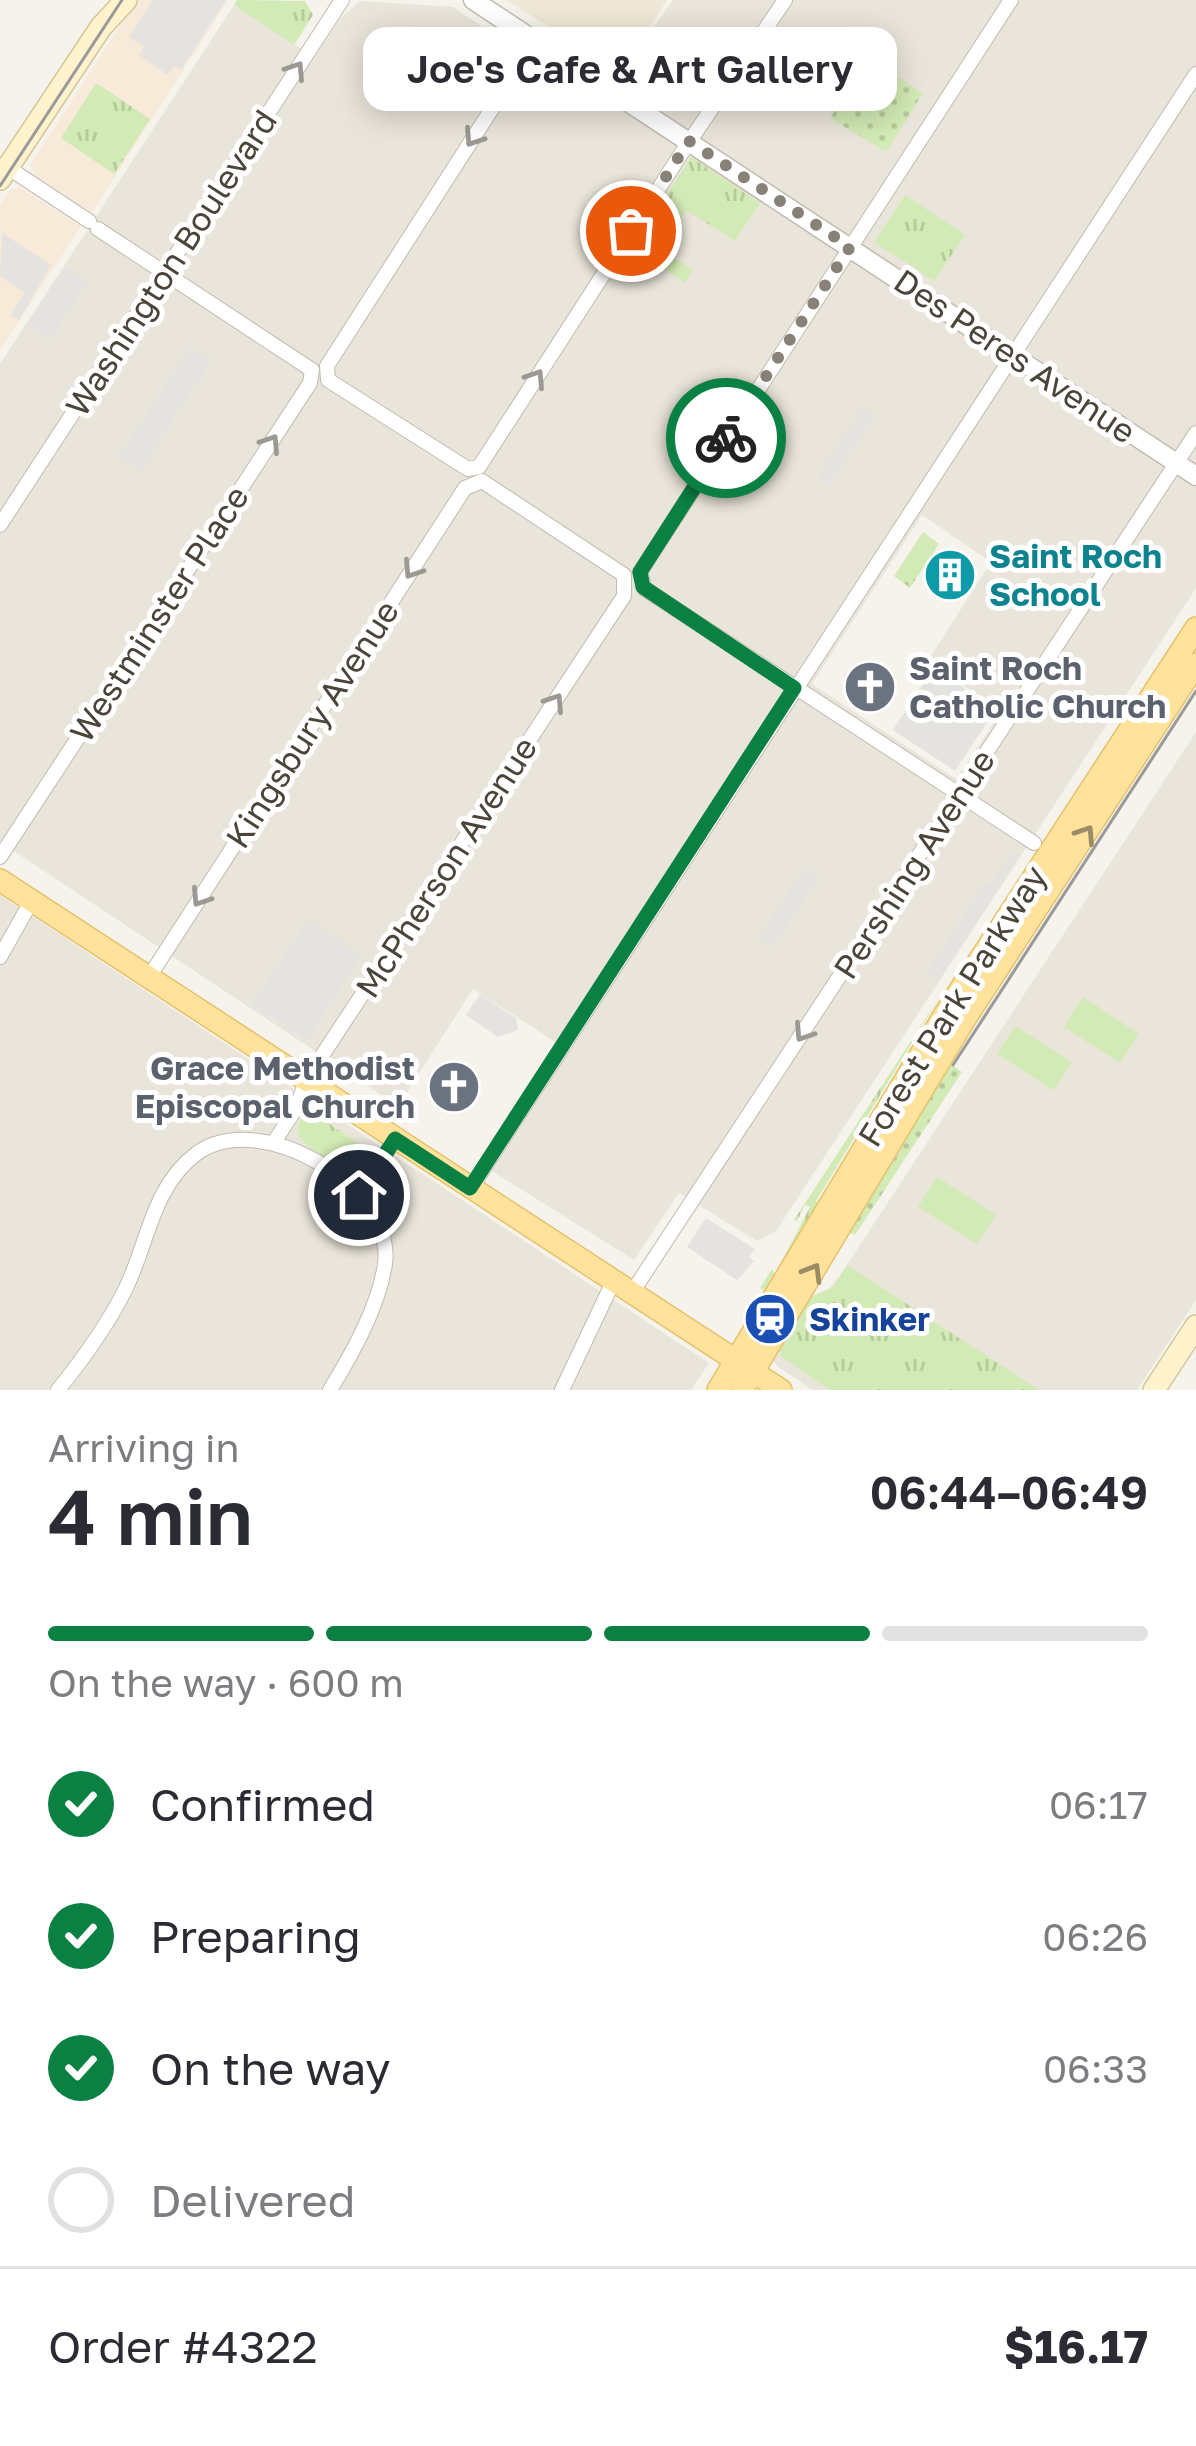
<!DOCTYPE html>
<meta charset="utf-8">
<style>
body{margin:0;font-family:"Golos Text",sans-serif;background:#f7f7f7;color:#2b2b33;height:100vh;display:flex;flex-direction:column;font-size:45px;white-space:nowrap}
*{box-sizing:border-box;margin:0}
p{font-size:39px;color:#7c7c81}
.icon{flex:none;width:66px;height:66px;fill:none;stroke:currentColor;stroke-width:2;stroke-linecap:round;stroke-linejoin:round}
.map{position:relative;height:1390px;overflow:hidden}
.panel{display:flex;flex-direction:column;background:#fff;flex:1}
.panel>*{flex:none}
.pin{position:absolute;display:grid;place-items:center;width:102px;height:102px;color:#fff;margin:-51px;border:6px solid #fff;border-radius:50%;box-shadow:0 3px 12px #0007}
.courier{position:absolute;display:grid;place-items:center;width:120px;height:120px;margin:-60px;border:9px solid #0b8043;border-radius:50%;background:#fff;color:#222;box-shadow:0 3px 15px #0007}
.bubble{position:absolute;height:84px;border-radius:24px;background:#fff;box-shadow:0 6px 30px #0003;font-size:39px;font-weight:600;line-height:84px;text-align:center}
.summary em{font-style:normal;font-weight:600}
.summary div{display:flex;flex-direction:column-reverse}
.summary{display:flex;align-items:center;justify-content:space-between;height:204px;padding:0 48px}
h1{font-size:78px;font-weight:600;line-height:90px}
.bar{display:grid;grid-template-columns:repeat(4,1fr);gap:18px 12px;align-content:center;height:144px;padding:0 48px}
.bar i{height:15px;border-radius:9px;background:#e1e1e2}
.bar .on{background:#0b8043}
.bar p{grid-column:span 4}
.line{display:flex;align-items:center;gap:30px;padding:0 48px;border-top:3px solid #e1e1e2}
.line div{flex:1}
ol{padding:0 48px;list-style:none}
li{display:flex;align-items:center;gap:36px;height:132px}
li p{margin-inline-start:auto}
li .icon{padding:12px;border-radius:50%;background:#0b8043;color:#fff;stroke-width:4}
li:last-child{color:#7c7c81}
li i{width:66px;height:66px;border:6px solid #e1e1e2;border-radius:50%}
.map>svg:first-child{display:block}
</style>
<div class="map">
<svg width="1196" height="1390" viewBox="0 0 1196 1390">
<defs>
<pattern id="grass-tufts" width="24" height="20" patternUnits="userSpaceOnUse" patternTransform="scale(3)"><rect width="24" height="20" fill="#d2eab5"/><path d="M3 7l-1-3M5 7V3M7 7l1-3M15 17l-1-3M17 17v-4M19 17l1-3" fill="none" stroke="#b6ca9c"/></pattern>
<pattern id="garden-dots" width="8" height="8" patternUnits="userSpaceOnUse" patternTransform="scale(3)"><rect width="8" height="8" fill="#d2eab5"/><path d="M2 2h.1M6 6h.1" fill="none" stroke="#b6ca9c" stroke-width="1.8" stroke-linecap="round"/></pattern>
</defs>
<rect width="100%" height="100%" fill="#f6f3ec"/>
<g fill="#eae5da" fill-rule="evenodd">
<path d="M673,0H1196V588L776,1231L757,1241L679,1193L634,1260L492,1171L569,1052L543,1034L473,989L398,1106L0,842V364L234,5L314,57L340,19L360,1L453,7L598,105ZM922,515L991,562L927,662L1002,711L956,779L812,684Z"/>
<polygon points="1196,732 1196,1300 1137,1390 813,1390 777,1366 771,1357 804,1300 825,1293 841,1274"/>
<polygon points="0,895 709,1363 691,1390 0,1390"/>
</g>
<g fill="#f7ead8">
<polygon points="137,0 228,0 92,212 36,176 30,165"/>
<polygon points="19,187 81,226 0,350 0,205 10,190"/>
</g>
<polygon fill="#efe8d6" points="506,0 667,0 621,72"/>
<g fill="url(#grass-tufts)">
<polygon points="237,0 305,1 313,15 294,45 234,5"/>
<polygon points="96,83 150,119 114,174 61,138"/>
<polygon points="691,157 760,203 735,241 686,210 661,249 693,270 685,283 633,249"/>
<polygon points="905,195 965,235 934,281 874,242"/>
<polygon points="923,532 939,544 910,588 894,576"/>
<polygon points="941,995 816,1201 819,1205 767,1292 760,1288 772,1269 775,1274 810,1207 805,1205 797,1221 794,1220"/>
<path d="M304,1107L376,1155L368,1166C341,1174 313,1155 297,1133Z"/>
<polygon points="847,1265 1039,1390 830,1390 782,1357 778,1343 804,1300 833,1287"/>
</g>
<g fill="url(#garden-dots)">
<polygon points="868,58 923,93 886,152 830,118"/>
<polygon points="948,1062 962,1072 855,1235 850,1233 838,1252 834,1249 898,1153"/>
</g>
<g fill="#d2eab5">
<polygon points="1083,997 1139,1034 1120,1063 1064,1027"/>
<polygon points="1015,1026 1072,1062 1054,1090 997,1054"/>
<polygon points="937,1177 996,1215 977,1244 918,1207"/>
</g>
<g fill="#e5e3e0">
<polygon points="153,0 226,0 181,70 174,66 168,75 139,55 144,47 129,37"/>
<polygon points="2,233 51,265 19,320 10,315 25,293 0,276"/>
<polygon points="65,267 88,282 50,340 27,324"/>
<polygon points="190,347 211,361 140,470 119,456"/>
<polygon points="864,408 875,415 829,484 818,477"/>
<polygon points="933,668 996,709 955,771 893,730"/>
<polygon points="1013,851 1019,855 938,982 926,974 985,882 991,885"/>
<polygon points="804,869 819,878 773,947 759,937"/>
<polygon points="308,920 362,955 307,1040 252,1004"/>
<polygon points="480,994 516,1018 518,1030 498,1037 466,1015"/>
<polygon points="706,1218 755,1249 749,1257 754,1261 737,1280 687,1247"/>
</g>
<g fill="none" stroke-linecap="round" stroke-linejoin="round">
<g stroke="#c2bbae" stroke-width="16">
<g id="minor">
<polyline points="1011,0 640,572 645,589 1034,843"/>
<polyline points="536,40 327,366 328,380 468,469 479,467 681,154 785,0"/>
<polyline points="4,165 89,221"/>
<polyline points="0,525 342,0"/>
<polyline points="0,857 310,383 312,370 98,229"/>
<polyline points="0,957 32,900"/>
<polyline points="149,977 465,488 482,481 624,575 624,596 306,1080 298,1105 274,1142"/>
<polyline points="471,1188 1196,74"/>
<polyline points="359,1195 395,1139"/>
<polyline points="631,1294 1196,433"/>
<path d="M58,1390C83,1359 107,1326 125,1290C148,1244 152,1187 196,1154C259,1107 395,1186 385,1264C379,1306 352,1354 330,1390"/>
<polyline points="562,1390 613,1282"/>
</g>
</g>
<g stroke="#c2bbae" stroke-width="21">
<polyline id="tertiary" points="473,0 1196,476"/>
</g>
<g stroke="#d6c79b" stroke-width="24">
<g id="secondary">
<polyline points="0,179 101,27 126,0"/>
<polyline points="1154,1390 1196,1326"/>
</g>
</g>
<g stroke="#e6c16a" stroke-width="24">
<g id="primary">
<polyline points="0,880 781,1390"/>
<polyline points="718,1390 954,999 1196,628"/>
<polyline points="742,1390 963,1022 1196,664"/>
</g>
</g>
<use href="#minor" stroke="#fff" stroke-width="14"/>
<use href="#tertiary" stroke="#fff" stroke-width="18"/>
<use href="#secondary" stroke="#fff3cd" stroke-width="21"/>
<use href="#primary" stroke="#ffe39c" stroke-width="21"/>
<g stroke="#9a9a9a" stroke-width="3">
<polyline points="0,186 122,0"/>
<polyline points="953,1065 1196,691"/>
</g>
</g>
<defs><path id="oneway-chevron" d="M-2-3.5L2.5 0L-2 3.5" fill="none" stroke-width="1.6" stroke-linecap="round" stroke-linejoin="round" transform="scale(3)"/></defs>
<g stroke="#9c9892">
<use href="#oneway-chevron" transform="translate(296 70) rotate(-57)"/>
<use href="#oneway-chevron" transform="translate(473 138) rotate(123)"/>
<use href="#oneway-chevron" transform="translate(536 378) rotate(-57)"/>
<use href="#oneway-chevron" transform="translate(271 443) rotate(-57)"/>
<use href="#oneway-chevron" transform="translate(412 570) rotate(123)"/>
<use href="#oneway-chevron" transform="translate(555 702) rotate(-57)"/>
<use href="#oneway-chevron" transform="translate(200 898) rotate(123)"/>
<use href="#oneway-chevron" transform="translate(803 1033) rotate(123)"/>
</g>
<g stroke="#9c8c66">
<use href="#oneway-chevron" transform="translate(1086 834) rotate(-57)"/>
<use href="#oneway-chevron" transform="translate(813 1272) rotate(-59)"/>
</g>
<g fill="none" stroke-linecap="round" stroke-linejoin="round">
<polyline stroke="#878178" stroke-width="12" stroke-dasharray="0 21.6" points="631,231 689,141 850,247 726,438"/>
<polyline stroke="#0b8043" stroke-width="15" points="359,1195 395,1139 470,1188 794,688 643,587 640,572 726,438"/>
</g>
<defs>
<g id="building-disc" transform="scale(2.7)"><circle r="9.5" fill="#0f9aa8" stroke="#fff"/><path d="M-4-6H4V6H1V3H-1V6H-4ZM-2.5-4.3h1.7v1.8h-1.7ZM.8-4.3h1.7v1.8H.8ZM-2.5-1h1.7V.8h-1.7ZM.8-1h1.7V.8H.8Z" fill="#fff"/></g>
<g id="church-disc" transform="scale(2.7)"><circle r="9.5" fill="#6b7280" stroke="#fff"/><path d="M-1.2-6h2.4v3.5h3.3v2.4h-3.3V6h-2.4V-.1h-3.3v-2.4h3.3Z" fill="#fff"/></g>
<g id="station-disc" transform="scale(2.7)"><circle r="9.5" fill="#1a4fb4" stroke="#fff"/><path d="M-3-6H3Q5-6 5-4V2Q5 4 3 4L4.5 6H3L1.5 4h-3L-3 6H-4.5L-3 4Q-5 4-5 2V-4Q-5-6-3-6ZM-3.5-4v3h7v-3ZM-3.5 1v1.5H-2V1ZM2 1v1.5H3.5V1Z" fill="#fff"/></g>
</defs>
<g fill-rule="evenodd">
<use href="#building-disc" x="950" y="575"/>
<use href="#church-disc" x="870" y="687"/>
<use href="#church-disc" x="454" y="1087"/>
<use href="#station-disc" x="770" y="1319"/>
</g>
<g text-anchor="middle" stroke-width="10" stroke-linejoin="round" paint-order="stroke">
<g font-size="33" fill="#4b4439" stroke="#fff">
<text transform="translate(171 263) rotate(-57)" y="12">Washington Boulevard</text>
<text transform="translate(1015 356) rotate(34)" y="12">Des Peres Avenue</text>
<text transform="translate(159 614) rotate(-57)" y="12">Westminster Place</text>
<text transform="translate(312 724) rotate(-57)" y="12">Kingsbury Avenue</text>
<text transform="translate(914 864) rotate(-57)" y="12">Pershing Avenue</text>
<text transform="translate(446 867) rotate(-57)" y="12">McPherson Avenue</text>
<text transform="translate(952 1006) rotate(-58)" y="12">Forest Park Parkway</text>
</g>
<g font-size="33" font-weight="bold" fill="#0d838f" stroke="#fff" text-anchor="start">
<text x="989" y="568">Saint Roch<tspan x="989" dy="38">School</tspan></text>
</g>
<g font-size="33" font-weight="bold" fill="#5b616d" stroke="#fff" text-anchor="start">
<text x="909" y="680">Saint Roch<tspan x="909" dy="38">Catholic Church</tspan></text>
<text x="415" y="1080" text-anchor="end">Grace Methodist<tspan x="415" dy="38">Episcopal Church</tspan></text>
</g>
<g font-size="33" font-weight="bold" fill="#164399" stroke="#fff" text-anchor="start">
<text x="809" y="1331">Skinker</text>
</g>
</g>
</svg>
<div class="pin" style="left:631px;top:231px;background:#ea580c"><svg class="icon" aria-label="bag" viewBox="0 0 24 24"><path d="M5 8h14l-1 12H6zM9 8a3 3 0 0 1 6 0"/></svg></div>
<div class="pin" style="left:359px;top:1195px;background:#1f2937"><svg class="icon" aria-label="home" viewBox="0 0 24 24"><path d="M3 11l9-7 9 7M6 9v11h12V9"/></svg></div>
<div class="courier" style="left:726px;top:438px"><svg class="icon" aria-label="bike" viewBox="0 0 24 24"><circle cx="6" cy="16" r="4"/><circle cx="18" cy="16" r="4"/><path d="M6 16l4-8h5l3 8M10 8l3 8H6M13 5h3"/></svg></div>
<div class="bubble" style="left:363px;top:27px;width:534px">Joe's Cafe &amp; Art Gallery</div>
</div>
<section class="panel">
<div class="summary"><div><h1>4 min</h1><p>Arriving in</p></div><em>06:44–06:49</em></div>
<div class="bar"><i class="on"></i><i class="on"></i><i class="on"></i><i></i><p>On the way · 600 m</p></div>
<ol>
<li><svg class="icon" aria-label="check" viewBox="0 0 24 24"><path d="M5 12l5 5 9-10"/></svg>Confirmed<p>06:17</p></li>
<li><svg class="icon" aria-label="check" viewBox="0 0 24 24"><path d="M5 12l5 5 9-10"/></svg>Preparing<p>06:26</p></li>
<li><svg class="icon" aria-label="check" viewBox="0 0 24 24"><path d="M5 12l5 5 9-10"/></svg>On the way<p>06:33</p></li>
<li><i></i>Delivered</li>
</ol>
<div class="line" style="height:156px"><div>Order #4322</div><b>$16.17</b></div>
</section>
